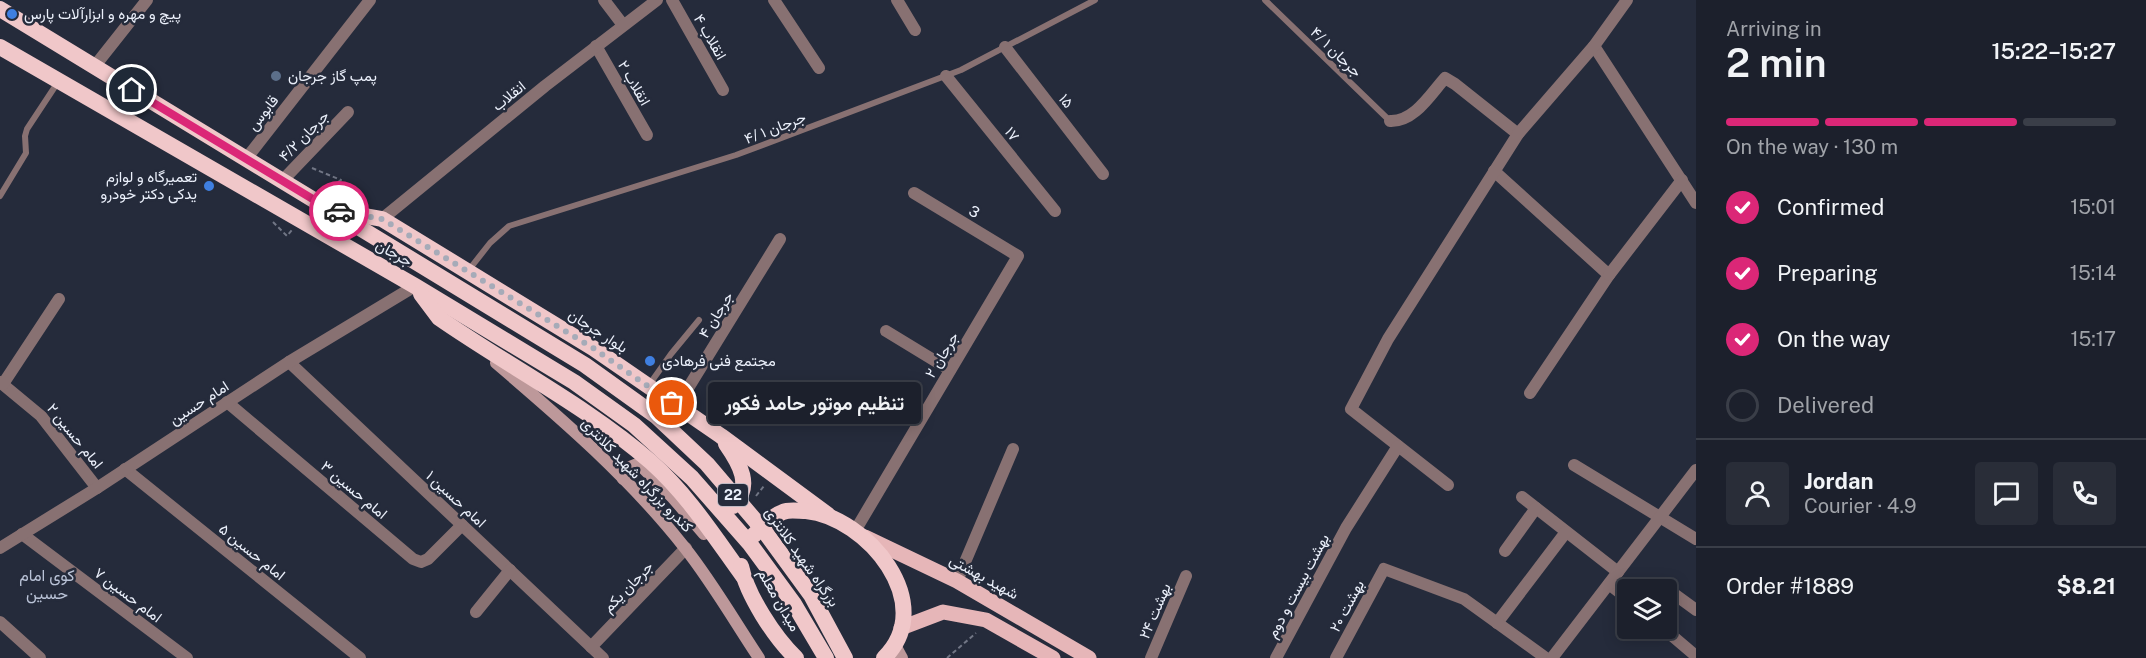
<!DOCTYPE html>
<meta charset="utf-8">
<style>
body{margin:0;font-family:"Public Sans",Vazirmatn,sans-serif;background:#292d38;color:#f1f3f6;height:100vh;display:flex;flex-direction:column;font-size:22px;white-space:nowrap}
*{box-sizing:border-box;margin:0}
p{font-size:20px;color:#a0a3a9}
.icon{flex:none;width:33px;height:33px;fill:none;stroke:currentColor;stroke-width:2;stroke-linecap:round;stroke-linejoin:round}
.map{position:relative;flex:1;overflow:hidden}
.sheet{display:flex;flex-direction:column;background:#1c202c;width:450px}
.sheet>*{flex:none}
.controls{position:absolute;left:1617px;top:579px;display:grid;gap:12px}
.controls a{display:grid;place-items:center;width:60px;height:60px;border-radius:6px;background:#1c202c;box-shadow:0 3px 15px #0003,0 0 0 2px #3a3e48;font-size:30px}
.pin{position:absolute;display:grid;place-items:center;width:51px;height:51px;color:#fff;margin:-26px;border:3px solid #fff;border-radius:50%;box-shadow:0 2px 6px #0007}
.courier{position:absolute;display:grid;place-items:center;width:60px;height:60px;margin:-30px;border:4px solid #db2777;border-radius:50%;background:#fff;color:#222;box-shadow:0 2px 8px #0007}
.bubble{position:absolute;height:42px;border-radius:6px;background:#1c202c;box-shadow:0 3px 15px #0003,0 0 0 2px #3a3e48;font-size:20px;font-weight:600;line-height:42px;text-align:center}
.overview em{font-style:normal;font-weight:600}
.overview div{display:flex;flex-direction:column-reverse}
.overview{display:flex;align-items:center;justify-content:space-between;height:102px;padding:0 30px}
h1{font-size:39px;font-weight:600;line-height:45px}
.bar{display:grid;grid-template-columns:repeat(4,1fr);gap:9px 6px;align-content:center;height:72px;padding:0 30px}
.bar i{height:8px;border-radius:4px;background:#3a3e48}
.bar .current{background:#db2777}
.bar p{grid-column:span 4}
.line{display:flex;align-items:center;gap:15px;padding:0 30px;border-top:2px solid #3a3e48}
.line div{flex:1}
.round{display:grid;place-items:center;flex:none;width:63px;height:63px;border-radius:6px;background:#292d38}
ol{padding:0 30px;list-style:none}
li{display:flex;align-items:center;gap:18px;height:66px}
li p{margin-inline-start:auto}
li .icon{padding:6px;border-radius:50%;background:#db2777;color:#fff;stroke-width:4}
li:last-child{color:#a0a3a9}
li i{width:33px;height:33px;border:3px solid #3a3e48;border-radius:50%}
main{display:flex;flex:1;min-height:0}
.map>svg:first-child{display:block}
</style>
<main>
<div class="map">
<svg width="1696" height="658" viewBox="0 0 1696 658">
<rect width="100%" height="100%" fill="#252b3b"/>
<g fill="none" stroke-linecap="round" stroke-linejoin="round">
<g stroke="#717685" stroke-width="2" stroke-dasharray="4.5 3" stroke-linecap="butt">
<polyline points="312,168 341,180 327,190"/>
<polyline points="273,222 287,236 292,230"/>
<polyline points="756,496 764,486"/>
<polyline points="947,658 976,633"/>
</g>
<g stroke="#887172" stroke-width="6">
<polyline points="1265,0 1390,121"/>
<polyline points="0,196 26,153 25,136 27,129 58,82"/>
<polyline points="468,271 490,243 509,226 736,155 961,70 1095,0"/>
<polyline points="649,385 671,354 699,320"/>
</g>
<g stroke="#887172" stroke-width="12">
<polyline points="604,0 623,25"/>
<polyline points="672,0 723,90"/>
<polyline points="774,0 819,68"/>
<polyline points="897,0 915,30"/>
<polyline points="596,46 647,135"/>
<polyline points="1594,46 1696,203"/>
<polyline points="1005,47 1103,174"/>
<polyline points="94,67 147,0"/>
<polyline points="946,76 1055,211"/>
<path d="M1390,121C1414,122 1430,95 1445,78L1455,84L1518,134"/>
<polyline points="1494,171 1609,275 1530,393"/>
<polyline points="282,181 348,112"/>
<polyline points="1609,275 1682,180"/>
<polyline points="886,331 950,370"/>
<polyline points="289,362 603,658"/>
<polyline points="0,382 41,416 97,488"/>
<polyline points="3,384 59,299"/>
<polyline points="227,402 413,559 421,562 428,559 462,525"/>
<polyline points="677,406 780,239"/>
<polyline points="1574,465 1696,539"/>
<polyline points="125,469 360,658"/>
<polyline points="1448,485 1351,409 1388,339 1518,134 1594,46 1627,0"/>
<polyline points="1522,497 1618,572"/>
<polyline points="855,531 1018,256 914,193"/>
<polyline points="22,534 187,658"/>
<polyline points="1505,551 1536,508"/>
<polyline points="957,581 1013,449"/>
<polyline points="1609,584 1628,599"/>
<polyline points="1666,588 1696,610"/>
<polyline points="476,612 510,570"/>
<polyline points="0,622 40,658"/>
<polyline points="1497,623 1566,532"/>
<polyline points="1663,628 1696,656"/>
<polyline points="591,647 686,548"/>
<polyline points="1151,658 1186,576"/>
<polyline points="1276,658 1346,528 1398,446"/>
<polyline points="1336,658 1384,569 1464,599 1546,658"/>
<polyline points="1552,658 1696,470"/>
</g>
<g stroke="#887172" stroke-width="12">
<polyline points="246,159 370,0"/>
<polyline points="382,219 545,86 657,0"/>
<polyline points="0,548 97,488 289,362 415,286"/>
</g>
<g stroke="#bd989a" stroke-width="12">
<path d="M496,363C563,420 630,478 685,548C712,582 735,622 759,658"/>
<path d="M623,479C626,469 629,466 639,464L673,498L704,534"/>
<polyline points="895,645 902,658"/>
</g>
<g stroke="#e6b6b8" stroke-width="15">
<polyline points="865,537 957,581 1089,658"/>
<polyline points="901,628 943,612 986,620 1053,658"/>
</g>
<g stroke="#f0c7c9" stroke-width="16">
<polyline points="0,9 585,365 656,416 707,464 765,532 811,595 845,658"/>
<polyline points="0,47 415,286 574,382 634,425 692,478 750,544 794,604 826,658"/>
<polyline points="343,212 382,219 593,348 721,436 828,515"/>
<path d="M421,294L439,318C508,366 588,407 651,462C688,495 714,536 743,576"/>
<path d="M726,444C740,464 753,486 733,506"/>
<path d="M754,535C762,527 772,516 783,512C789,509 799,511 806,511C867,517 939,604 884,658"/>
<path d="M741,566C747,595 774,637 796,658"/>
</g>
</g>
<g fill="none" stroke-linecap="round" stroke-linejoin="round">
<polyline stroke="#a6abb8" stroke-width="6" stroke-dasharray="0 10.8" points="339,211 382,219 593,348 672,403"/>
<polyline stroke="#db2777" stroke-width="8" points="132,90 316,201 333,210 339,211"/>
</g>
<g fill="#3f7fe0" stroke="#252b3b" stroke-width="2">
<circle cx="12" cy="14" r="6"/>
<circle cx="209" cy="186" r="6"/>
<circle cx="650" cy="361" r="6"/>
</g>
<circle fill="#5c6f8a" stroke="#252b3b" stroke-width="2" cx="276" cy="76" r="6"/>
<g text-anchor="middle" stroke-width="5" stroke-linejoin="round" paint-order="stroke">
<rect fill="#252b3b" stroke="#b0b5c1" stroke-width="1.5" x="718" y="484" width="30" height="22" rx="4.5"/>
<g font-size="14" font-weight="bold" fill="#ebf0fb">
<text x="733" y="500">22</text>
</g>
<g font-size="15" fill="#ebf0fb" stroke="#252b3b" text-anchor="start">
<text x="24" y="19">پیچ و مهره و ابزارآلات پارس</text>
<text x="288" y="81">پمپ گاز جرجان</text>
<text x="197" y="182" text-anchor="end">تعمیرگاه و لوازم<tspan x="197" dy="17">یدکی دکتر خودرو</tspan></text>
<text x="662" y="366">مجتمع فنی فرهادی</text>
</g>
<g font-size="15" fill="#ebf0fb" stroke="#252b3b">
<text transform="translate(710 37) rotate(60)" y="5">۴ انقلاب</text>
<text transform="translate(1336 52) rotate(44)" y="5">جرجان ۱ /۴</text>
<text transform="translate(634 83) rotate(60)" y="5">۲ انقلاب</text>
<text transform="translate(509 96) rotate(-39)" y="5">انقلاب</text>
<text transform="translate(1066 101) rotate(52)" y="5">۱۵</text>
<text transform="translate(263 113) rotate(-52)" y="5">قابوس</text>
<text transform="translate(775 128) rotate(-21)" y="5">جرجان ۱ /۴</text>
<text transform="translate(1012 134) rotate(51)" y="5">۱۷</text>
<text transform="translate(304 136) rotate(-46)" y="5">۴/۲ جرجان</text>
<text transform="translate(974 212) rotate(31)" y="5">3</text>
<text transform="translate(394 253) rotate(29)" y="5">جرجان</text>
<text transform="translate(716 315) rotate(-58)" y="5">۴ جرجان</text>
<text transform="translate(598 331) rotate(33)" y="5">بلوار جرجان</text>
<text transform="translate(942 355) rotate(-59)" y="5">جرجان ۲</text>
<text transform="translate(199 403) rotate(-33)" y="5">امام حسین</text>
<text transform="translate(75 436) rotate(51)" y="5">امام حسین ۲</text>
<text transform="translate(637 475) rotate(46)" y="5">کندرو بزرگراه شهید کلانتری</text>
<text transform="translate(354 490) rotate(40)" y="5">امام حسین ۳</text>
<text transform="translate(456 499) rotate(43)" y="5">امام حسین ۱</text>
<text transform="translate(252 552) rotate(39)" y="5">امام حسین ۵</text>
<text transform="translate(802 557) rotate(55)" y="5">بزرگراه شهید کلانتری</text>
<text transform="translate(984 577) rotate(29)" y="5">شهید بهشتی</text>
<text transform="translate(1298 586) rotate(-62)" y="5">بهشت بیست و دوم</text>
<text transform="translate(628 587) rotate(-46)" y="5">جرجان یکم</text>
<text transform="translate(128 595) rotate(37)" y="5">امام حسین ۷</text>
<text transform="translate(779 600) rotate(60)" y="5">میدان معلم</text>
<text transform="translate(1347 606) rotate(-62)" y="5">بهشت ۲۰</text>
<text transform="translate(1155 611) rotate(-67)" y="5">بهشت ۲۴</text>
</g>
<g font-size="16" fill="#bac3d7" stroke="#252b3b">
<text x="47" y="581">کوی امام<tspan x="47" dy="18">حسین</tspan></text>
</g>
</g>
</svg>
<div class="controls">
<a><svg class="icon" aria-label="layers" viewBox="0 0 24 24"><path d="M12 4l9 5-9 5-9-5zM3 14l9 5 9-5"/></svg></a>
</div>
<div class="pin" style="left:672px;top:403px;background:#ea580c"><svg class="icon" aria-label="bag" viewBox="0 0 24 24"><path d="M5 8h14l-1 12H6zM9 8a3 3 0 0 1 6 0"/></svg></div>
<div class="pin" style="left:132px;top:90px;background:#1f2937"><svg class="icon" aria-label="home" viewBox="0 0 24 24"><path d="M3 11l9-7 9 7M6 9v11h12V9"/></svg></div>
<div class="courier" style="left:339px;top:211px"><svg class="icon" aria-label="car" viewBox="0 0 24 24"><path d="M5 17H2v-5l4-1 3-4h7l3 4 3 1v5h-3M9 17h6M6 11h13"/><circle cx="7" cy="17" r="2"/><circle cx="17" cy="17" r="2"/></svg></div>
<div class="bubble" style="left:708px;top:382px;width:213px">تنظیم موتور حامد فکور</div>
</div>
<section class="sheet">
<div class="overview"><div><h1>2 min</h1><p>Arriving in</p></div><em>15:22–15:27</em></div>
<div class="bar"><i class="current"></i><i class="current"></i><i class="current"></i><i></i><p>On the way · 130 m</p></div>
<ol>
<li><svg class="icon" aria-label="check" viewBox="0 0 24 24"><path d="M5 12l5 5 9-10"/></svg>Confirmed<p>15:01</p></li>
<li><svg class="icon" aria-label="check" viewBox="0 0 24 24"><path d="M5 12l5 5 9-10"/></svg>Preparing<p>15:14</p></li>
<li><svg class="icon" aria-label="check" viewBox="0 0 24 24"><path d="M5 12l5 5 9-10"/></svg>On the way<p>15:17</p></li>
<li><i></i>Delivered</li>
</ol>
<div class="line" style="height:108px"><a class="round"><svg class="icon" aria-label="person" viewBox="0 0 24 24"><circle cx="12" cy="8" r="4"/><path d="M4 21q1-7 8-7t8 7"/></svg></a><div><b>Jordan</b><p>Courier · 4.9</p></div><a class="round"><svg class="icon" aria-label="chat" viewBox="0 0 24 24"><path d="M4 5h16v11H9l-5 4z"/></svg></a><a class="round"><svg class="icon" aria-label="phone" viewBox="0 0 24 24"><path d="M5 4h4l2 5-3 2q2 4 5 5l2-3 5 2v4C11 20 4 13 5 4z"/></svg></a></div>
<div class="line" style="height:78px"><div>Order #1889</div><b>$8.21</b></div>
</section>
</main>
